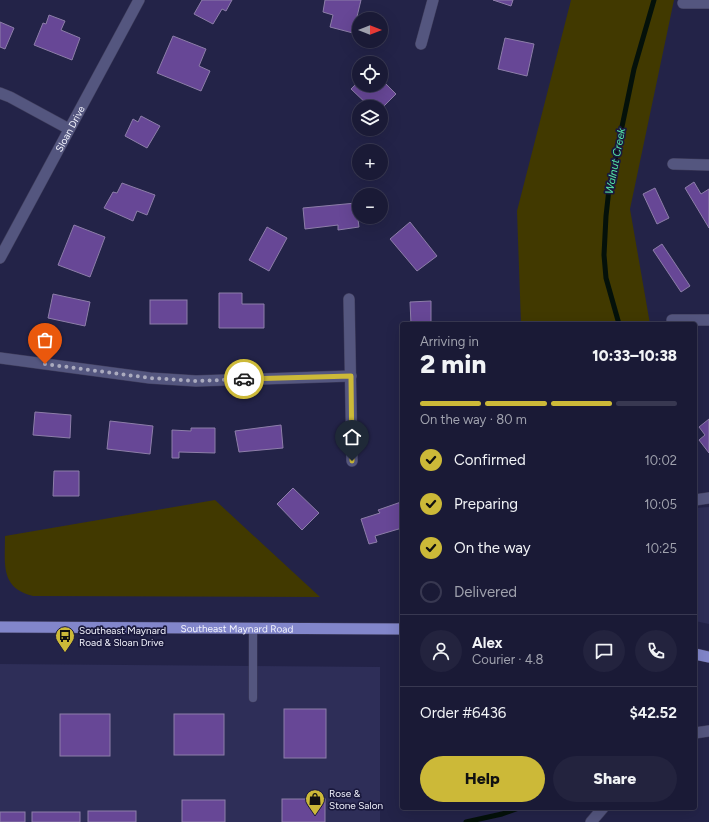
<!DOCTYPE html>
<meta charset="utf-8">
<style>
body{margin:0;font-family:Figtree,sans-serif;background:#23233e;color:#f1f3f6;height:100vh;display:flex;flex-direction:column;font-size:15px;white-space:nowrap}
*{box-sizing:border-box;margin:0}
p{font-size:13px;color:#9fa1ad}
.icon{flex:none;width:22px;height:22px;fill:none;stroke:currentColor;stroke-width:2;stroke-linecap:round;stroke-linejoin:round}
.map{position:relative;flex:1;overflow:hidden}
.sheet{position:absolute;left:400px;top:322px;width:297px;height:488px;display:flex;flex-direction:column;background:#1a1a36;border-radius:4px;box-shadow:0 4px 16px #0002,0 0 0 1px #383851}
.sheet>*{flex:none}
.needle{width:26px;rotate:90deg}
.tools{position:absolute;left:352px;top:12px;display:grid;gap:8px}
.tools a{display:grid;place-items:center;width:36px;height:36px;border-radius:50%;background:#1a1a36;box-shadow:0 4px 16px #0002,0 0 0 1px #383851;font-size:20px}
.pin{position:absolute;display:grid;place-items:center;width:34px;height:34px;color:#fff;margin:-41px -17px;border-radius:50% 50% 50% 0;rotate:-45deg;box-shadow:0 0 4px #0007}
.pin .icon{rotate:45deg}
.courier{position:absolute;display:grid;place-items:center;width:40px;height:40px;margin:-20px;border:3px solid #ccb938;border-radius:50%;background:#fff;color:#222;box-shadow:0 1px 5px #0007}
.summary em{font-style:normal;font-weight:800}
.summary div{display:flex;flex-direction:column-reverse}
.summary{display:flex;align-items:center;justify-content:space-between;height:68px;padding:0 20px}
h1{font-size:26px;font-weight:800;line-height:30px}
.bar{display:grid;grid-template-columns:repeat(4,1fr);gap:6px 4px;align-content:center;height:48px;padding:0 20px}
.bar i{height:5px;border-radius:3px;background:#383851}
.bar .current{background:#ccb938}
.bar p{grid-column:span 4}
.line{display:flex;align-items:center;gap:10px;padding:0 20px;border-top:1px solid #383851}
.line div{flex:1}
.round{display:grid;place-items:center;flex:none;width:42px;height:42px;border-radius:21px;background:#23233e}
ol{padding:0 20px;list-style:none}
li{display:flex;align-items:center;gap:12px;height:44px}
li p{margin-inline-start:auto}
li .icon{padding:4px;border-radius:50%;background:#ccb938;color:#111;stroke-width:4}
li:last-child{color:#9fa1ad}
li i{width:22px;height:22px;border:2px solid #383851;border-radius:50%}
.primary-button{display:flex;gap:8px;margin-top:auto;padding:8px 20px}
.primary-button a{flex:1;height:46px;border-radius:24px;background:#ccb938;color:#111;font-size:16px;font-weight:800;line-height:46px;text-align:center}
.primary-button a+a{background:#23233e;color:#f1f3f6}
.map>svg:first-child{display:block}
</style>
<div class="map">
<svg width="709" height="822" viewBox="0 0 709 822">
<rect width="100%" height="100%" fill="#232348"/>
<g fill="#2e2e58">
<polygon points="709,507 709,624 695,621 695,508"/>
<polygon points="0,664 380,667 380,822 0,822"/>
</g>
<g fill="#413900">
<polygon points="571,0 674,0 630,209 650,324 521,324 517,211"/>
<path d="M215,500L320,597L33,596C0,588 5,564 5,536Z"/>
</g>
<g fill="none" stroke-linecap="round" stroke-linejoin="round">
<g stroke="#04110a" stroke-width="5">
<polyline points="619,324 606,278 604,255 606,216 609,189 634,69 654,0"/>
<polyline points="466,822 502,814 519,808"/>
</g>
</g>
<g fill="#674796" stroke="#8d7ea9">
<polygon points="202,0 232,0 226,11 222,9 213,24 194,14"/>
<polygon points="325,0 361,0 353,33 330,27 333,15 323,12"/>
<polygon points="493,0 513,0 511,6"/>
<polygon points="49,15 65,21 61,30 80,38 72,60 34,45 43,23 46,24"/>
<polygon points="0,22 14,28 5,49 0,47"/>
<polygon points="173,36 206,49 199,66 210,71 201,91 157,73"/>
<polygon points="505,38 534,44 527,76 498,69"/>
<polygon points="381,79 396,94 381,109 381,107 370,107 351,89 359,81 359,85 381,85"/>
<polygon points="141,116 160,126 147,148 125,136 133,119 138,122"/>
<polygon points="694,182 701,194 709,189 709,228 685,188"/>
<polygon points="122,183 155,195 147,215 137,211 133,221 104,208 113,192 117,193"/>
<polygon points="655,188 669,218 657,224 643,194"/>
<polygon points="356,203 359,227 338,230 338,225 305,229 303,208"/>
<polygon points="410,222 437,256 417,271 390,239"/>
<polygon points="74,225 105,237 90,277 58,265"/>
<polygon points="267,227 287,238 269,271 249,260"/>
<polygon points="662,244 690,286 681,292 653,250"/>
<polygon points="219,293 242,293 242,304 264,304 264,328 219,328"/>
<polygon points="53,294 90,302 85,326 48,318"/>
<rect x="150" y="300" width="37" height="24"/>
<polygon points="431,301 431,324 411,324 410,302"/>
<polygon points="35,412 71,415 70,438 33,435"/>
<polygon points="709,419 709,453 699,440 705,435 699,427"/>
<polygon points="110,421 153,426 150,454 107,449"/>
<polygon points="281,425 283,448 239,452 235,431"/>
<polygon points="191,428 215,428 215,453 179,452 179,458 172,458 172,430 191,431"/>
<polygon points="54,471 79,471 79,496 53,496"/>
<polygon points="293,488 319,513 302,530 277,504"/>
<polygon points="401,502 402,528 375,536 377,542 369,544 361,519 380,513 378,510"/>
<rect x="284" y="709" width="42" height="49"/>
<rect x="60" y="714" width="50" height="42"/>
<rect x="174" y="714" width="50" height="41"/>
<rect x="282" y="799" width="43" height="23"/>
<rect x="182" y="800" width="43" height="22"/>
<rect x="88" y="811" width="48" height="11"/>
<rect x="0" y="812" width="25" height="10"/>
<rect x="32" y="812" width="48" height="10"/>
</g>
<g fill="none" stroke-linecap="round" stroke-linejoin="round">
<g stroke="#3f3d5b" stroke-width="9">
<polyline id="service" points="253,629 253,698"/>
</g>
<g stroke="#3f3d5b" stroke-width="12">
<g id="minor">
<polyline points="683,3 709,3"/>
<polyline points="421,44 433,0"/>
<polyline points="0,93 10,97 69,129"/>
<polyline points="673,164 709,165"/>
<path id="s1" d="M0,258L139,0"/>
<polyline points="349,299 352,461"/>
<polyline points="672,320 709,320"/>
<polyline points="0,358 150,378 196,381 351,376"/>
<polyline points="695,500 709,498"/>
<polyline points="695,733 709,731"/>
<polyline points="591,822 603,808"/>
</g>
</g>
<g stroke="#3f3d5b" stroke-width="12">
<g id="primary">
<path id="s2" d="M0,627L402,629"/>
<polyline points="695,654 709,657"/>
</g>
</g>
<use href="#service" stroke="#54567f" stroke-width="8"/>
<use href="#minor" stroke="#54567f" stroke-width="11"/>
<use href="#primary" stroke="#8286cb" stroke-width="11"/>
</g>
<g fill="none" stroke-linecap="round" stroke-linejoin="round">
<polyline stroke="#aaaabe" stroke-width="4" stroke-dasharray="0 7.2" points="45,364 150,378 196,381 244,379"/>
<polyline stroke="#ccb938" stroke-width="5" points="244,379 351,376 352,461"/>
</g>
<defs>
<g id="bus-pin" transform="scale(1)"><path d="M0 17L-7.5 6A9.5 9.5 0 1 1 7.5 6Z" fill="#ccb938" stroke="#1a193d"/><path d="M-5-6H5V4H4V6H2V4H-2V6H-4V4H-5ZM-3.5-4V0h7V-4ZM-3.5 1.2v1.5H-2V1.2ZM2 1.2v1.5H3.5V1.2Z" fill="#111"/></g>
<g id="shop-pin" transform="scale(1)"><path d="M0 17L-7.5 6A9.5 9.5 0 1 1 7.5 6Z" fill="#ccb938" stroke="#1a193d"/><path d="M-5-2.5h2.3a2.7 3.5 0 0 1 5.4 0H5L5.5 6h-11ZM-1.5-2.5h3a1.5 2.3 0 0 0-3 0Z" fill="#111"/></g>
</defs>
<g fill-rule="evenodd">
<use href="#bus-pin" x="65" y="636"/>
<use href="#shop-pin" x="315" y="799"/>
</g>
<g text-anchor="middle" stroke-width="3.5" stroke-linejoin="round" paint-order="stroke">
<g font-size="10" fill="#f2f3fd" stroke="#1a193d">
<text dy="4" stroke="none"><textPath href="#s1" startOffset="147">Sloan Drive</textPath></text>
<text dy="4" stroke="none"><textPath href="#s2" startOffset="237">Southeast Maynard Road</textPath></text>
</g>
<g font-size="10" fill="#f2f3fd" stroke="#1a193d" text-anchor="start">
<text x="79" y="634">Southeast Maynard<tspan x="79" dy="12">Road &amp; Sloan Drive</tspan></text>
<text x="329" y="797">Rose &amp;<tspan x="329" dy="12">Stone Salon</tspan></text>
</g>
<g font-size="11" font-style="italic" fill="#54e6a5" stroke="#1a193d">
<text transform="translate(615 161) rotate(-79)" y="4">Walnut Creek</text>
</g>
</g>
</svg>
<div class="tools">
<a><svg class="needle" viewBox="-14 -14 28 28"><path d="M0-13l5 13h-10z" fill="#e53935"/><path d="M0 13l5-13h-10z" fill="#9fa1ad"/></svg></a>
<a><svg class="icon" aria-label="locate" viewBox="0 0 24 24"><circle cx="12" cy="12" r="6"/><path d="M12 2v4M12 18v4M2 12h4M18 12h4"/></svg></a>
<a><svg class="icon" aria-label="layers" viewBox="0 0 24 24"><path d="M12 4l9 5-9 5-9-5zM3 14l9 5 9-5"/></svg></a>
<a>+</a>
<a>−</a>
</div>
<div class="pin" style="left:45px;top:364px;background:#ea580c"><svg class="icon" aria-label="bag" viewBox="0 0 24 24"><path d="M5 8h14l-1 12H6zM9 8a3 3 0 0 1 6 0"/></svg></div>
<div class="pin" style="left:352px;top:461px;background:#1f2937"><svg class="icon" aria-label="home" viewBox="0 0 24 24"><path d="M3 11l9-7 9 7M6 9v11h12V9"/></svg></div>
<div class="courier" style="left:244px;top:379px"><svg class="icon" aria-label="car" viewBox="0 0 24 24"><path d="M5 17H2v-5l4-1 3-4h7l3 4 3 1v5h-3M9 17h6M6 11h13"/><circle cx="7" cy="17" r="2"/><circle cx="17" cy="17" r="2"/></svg></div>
<section class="sheet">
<div class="summary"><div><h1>2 min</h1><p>Arriving in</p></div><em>10:33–10:38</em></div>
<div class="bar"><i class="current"></i><i class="current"></i><i class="current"></i><i></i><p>On the way · 80 m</p></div>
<ol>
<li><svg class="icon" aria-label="check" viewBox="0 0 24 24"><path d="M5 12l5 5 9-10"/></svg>Confirmed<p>10:02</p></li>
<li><svg class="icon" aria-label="check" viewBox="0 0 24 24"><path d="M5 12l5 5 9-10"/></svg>Preparing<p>10:05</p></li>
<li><svg class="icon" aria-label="check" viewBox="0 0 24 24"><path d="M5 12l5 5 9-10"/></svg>On the way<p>10:25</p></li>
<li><i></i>Delivered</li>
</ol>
<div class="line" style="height:72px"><a class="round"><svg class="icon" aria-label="person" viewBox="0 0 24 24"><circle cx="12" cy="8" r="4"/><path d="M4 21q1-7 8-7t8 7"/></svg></a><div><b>Alex</b><p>Courier · 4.8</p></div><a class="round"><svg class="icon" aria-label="chat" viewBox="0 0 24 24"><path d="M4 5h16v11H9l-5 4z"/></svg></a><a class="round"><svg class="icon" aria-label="phone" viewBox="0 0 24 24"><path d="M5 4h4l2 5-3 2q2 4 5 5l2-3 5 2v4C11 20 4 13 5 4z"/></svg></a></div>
<div class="line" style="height:52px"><div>Order #6436</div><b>$42.52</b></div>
<div class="primary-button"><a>Help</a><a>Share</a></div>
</section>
</div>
